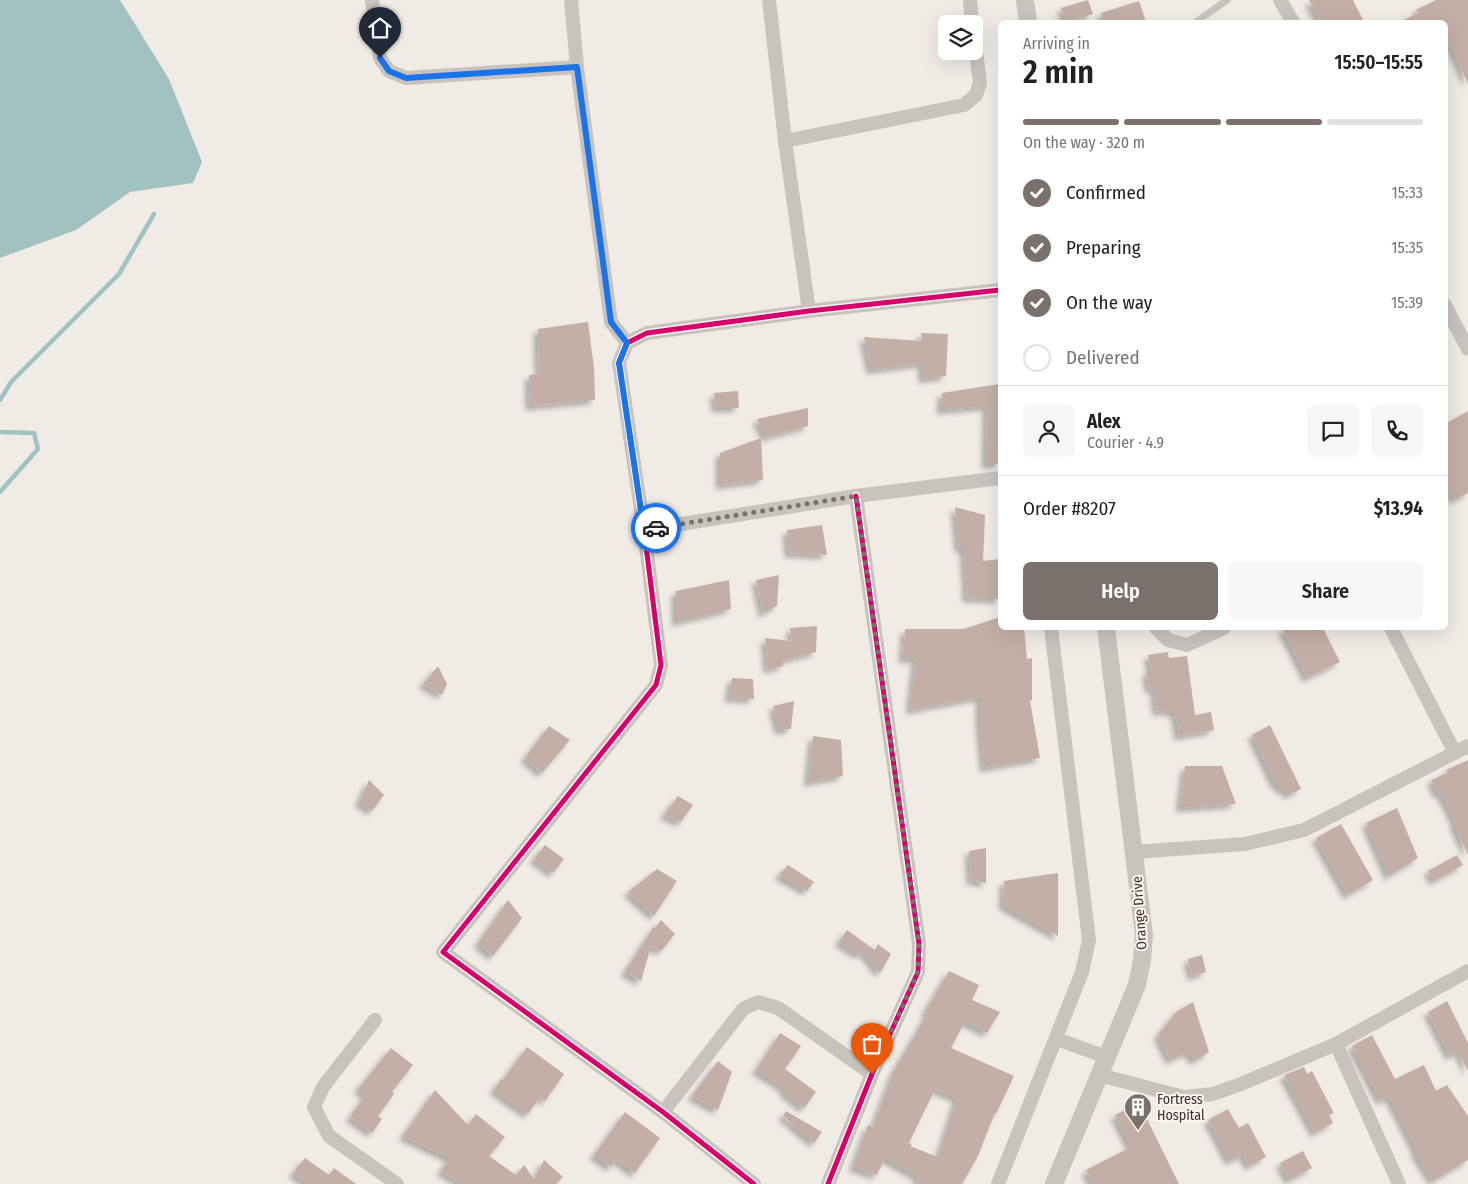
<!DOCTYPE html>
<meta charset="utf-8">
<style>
body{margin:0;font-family:"Fira Sans Condensed",sans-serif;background:#f6f6f6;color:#202124;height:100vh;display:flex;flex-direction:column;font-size:19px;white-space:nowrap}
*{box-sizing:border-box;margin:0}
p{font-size:16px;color:#757577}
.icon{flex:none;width:28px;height:28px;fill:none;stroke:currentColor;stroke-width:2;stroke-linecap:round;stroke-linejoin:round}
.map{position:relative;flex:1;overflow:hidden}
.details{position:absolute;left:998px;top:20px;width:450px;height:610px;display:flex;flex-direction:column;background:#fff;border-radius:8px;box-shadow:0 5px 20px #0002}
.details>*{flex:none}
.tools{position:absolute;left:938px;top:15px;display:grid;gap:10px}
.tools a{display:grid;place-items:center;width:45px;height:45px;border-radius:8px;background:#fff;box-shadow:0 5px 20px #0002;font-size:25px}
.pin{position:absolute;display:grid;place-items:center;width:42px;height:42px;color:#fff;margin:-51px -21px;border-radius:50% 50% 50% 0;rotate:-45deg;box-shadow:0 0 5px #0007}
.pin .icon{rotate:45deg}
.courier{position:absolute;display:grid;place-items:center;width:50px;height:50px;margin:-25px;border:4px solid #1a73e8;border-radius:50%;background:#fff;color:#222;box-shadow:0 1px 6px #0007}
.summary em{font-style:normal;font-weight:600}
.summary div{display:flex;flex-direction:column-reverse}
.summary{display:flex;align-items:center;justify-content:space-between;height:85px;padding:0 25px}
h1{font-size:32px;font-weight:600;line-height:38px}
.bar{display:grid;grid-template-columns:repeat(4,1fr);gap:8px 5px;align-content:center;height:60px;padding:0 25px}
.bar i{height:6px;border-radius:4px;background:#e0e0e0}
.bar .on{background:#7a716c}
.bar p{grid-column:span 4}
.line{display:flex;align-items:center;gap:12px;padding:0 25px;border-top:1px solid #e0e0e0}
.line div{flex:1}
.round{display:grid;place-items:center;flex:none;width:52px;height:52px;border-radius:8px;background:#f6f6f6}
ol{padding:0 25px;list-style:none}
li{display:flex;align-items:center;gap:15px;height:55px}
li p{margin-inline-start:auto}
li .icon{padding:5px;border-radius:50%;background:#7a716c;color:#fff;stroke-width:4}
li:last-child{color:#757577}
li i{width:28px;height:28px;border:2px solid #e0e0e0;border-radius:50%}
.cta{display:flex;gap:10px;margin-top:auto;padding:10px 25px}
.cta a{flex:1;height:58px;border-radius:8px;background:#7a716c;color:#fff;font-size:20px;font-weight:600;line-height:58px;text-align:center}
.cta a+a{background:#f6f6f6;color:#202124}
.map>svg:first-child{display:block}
</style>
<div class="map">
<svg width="1468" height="1184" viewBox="0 0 1468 1184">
<defs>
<filter id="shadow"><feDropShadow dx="-4.5" dy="4.5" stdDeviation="2.5" flood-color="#0004"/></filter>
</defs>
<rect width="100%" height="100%" fill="#f0ebe5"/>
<polygon fill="#a1c2c1" points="0,0 120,0 169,79 202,162 193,183 130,192 76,230 0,258"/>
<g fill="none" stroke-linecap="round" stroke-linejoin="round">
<g stroke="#a1c2c1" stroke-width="4.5">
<polyline points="0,400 11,382 119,274 154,214"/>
<polyline points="0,432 34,433 38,449 0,492"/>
</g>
</g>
<g fill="#c3afa7" fill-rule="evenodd" filter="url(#shadow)">
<polygon points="1088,0 1093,14 1066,22 1061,8"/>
<polygon points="1309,0 1353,0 1364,22 1321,22"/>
<polygon points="1436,0 1468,0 1468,84 1445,33 1445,22 1400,22 1418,13 1416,10"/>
<polygon points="1139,1 1146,22 1104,22 1101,13"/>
<polygon points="588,322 594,368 595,400 530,406 529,375 539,374 538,329"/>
<polygon points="921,333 948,334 946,376 923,379 922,363 871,370 864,337 922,341"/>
<polygon points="1000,384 1000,464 986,464 987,406 941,410 942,393"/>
<polygon points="738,391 739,408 716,408 714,393"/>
<polygon points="808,408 808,426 766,437 757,419"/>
<polygon points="1468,411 1468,493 1454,500 1445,482 1445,424"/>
<polygon points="761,438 763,480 720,485 720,453"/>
<polygon points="955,507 985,515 983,561 1000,559 1000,599 967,598 964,548 959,548"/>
<polygon points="822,525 827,555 789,553 787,530"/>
<polygon points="779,575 777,606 763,613 756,580"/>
<polygon points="729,580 731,609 676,622 676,591"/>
<polygon points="1000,617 1000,628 1024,628 1027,659 1032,658 1032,700 1030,701 1040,758 984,768 980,721 980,697 910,710 916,658 903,659 905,629 964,629"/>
<polygon points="817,626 816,652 783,660 783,666 768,669 765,638 792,641 790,628"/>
<polygon points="1282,628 1323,628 1340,662 1307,678"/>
<polygon points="1168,652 1169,658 1187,656 1195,715 1211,712 1214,730 1179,736 1175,713 1171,713 1170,710 1157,712 1154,688 1149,689 1147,671 1151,671 1148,655"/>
<polygon points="438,666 447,684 442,695 423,684"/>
<polygon points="732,678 753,679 754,699 729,698"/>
<polygon points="794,701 791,729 779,730 773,706"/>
<polygon points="1270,725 1301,789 1288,795 1286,789 1281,790 1279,785 1276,785 1252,735"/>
<polygon points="549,726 570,740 542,773 525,758"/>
<polygon points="813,736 841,740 843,776 808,782"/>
<polygon points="1468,760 1468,855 1454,824 1456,823 1441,793 1438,794 1431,780 1447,773 1446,770"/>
<polygon points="1185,766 1222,766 1236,804 1180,808"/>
<polygon points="369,780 384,795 372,811 359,802"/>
<polygon points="678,796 693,805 681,822 664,815"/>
<polygon points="1397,808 1418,858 1389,876 1366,823"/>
<polygon points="1341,824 1373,880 1348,895 1316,838"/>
<polygon points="545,845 564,859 553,873 534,859"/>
<polygon points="986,848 986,883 971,880 969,851"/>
<polygon points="1457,855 1463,865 1434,881 1428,871"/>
<polygon points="788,865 814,882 807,891 779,875"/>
<polygon points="657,869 677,881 654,916 628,892"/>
<polygon points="1058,873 1058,936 1003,905 1004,881"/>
<polygon points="508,900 522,918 493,956 478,943"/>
<polygon points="661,920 675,934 661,951 651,946 641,981 625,972 653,928 655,928"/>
<polygon points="847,930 875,950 878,944 891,954 880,973 862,950 860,955 839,942"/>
<polygon points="1202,955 1206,972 1192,976 1188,959"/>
<path d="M949,971L979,985L972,1000L1000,1012L987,1033L965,1021L951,1048L1014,1076L996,1114L995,1113L977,1158L962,1184H916L919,1177L885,1158L877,1175L853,1167L868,1125L873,1127L894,1071L928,1013L925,1012ZM935,1089L957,1098L938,1157L910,1146L912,1144L909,1143Z"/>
<polygon points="1447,1001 1468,1043 1468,1071 1458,1051 1450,1056 1428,1012"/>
<polygon points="1193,1002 1209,1052 1195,1061 1188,1052 1170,1060 1158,1035 1177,1011"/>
<polygon points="780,1033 801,1046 785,1069 816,1092 804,1108 783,1091 785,1088 756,1070"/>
<polygon points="1372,1035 1395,1079 1424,1065 1436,1091 1447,1085 1468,1116 1468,1160 1433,1181 1415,1152 1417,1151 1389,1096 1381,1101 1352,1046"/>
<polygon points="527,1047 564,1074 545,1101 540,1097 528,1114 494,1090 501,1079 503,1080"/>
<polygon points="391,1048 413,1065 392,1092 394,1094 378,1116 382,1119 372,1133 350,1117 366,1095 358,1089"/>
<polygon points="718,1061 732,1072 718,1110 692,1096"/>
<polygon points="1304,1067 1307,1074 1312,1071 1334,1113 1329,1115 1333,1123 1315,1133 1284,1075"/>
<polygon points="435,1090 468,1125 476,1114 505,1137 489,1156 516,1175 524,1165 534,1179 544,1160 563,1177 556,1184 463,1184 441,1171 450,1158 403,1136"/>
<polygon points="1139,1103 1179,1184 1093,1184 1086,1170 1131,1147 1115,1115"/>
<polygon points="1228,1109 1239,1128 1248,1123 1266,1157 1249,1166 1243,1154 1230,1161 1208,1120"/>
<polygon points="786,1111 822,1132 814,1143 783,1116"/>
<polygon points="625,1112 660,1138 635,1173 616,1159 611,1167 594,1155"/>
<polygon points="1303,1151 1312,1168 1289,1180 1280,1163"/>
<polygon points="305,1158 329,1175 334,1168 356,1184 308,1184 293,1173"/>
</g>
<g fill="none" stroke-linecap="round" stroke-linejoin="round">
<polyline stroke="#c9c3be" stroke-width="7" points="1196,22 1227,0"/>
<g stroke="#c9c3be" stroke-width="14">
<polyline points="372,0 380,58 389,71 406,78 577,67"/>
<polyline points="571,0 577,67 611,322 627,343"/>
<polyline points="769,0 785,141 809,311"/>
<polyline points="970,0 972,24"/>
<polyline points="1280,0 1293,22"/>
<polyline points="785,141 964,105 976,95 980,83 974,35"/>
<polyline points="1445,305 1468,349"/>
<polyline points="644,530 856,496 1000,478"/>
<polyline points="1156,628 1168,640 1187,645 1224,628"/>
<polyline points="1391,628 1455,753"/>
<polyline points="1134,852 1245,844 1304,830 1468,746"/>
<polyline points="375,1020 323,1087 314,1107 329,1136 397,1184"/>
<polyline points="1057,1039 1106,1057"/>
<polyline points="1336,1044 1399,1184"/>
<polyline points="1099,1075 1184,1097 1213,1094 1241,1084 1336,1044 1468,971"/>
<polyline points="663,1112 743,1009 758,1002 778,1008 872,1074"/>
<polyline points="754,1184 663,1112 443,952 656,685 661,665 644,530 619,363 627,343 647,333 809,311 1000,290"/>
<polyline points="828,1184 872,1074 918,972 919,944 856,496"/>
<polyline points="998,1184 1082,972 1089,940 1051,628"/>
</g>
<g stroke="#c9c3be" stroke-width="18">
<polyline points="1025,0 1028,22"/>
<polyline points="1054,1184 1137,985 1142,960 1144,935 1106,628"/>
</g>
<g stroke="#fbf5ee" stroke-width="8">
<g id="cycleway">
<polyline points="754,1184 663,1112 443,952 656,685 661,665 644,530 619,363 627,343 647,333 809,311 1000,290"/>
<polyline points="828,1184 872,1074 918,972 919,944 856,496"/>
</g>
</g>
<use href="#cycleway" stroke="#d6006c" stroke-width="5"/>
</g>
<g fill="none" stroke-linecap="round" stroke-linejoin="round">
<polyline stroke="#7a716c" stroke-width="5" stroke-dasharray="0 9" points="656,528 856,496 919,944 918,972 872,1074"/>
<polyline stroke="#1a73e8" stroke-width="6" points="380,58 389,71 406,78 577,67 611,322 627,343 619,363 644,530 656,528"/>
</g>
<defs>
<g id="building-pin" transform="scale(1.4375)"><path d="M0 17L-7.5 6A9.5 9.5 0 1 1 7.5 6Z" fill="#7a716c" stroke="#fbf5ee"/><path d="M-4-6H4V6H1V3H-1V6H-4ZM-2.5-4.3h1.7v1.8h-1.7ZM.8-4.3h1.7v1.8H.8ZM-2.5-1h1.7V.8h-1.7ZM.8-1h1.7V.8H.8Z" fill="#fff"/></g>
</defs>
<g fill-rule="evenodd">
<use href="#building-pin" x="1138" y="1107"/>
</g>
<g text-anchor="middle" stroke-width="4" stroke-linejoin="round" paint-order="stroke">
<g font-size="14" fill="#3b302b" stroke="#fbf5ee">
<text transform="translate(1139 913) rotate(-94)" y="5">Orange Drive</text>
</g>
<g font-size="14" fill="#3b302b" stroke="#fbf5ee" text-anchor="start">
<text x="1157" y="1104">Fortress<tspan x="1157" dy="16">Hospital</tspan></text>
</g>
</g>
</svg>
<div class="tools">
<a><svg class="icon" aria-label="layers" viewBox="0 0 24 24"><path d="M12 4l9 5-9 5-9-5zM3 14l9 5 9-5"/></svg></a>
</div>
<div class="pin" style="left:872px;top:1074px;background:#ea580c"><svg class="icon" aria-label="bag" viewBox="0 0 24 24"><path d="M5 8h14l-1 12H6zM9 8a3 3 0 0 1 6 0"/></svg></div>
<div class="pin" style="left:380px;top:58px;background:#1f2937"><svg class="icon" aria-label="home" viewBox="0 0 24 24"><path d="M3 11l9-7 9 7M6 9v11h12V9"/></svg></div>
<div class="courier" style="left:656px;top:528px"><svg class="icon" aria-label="car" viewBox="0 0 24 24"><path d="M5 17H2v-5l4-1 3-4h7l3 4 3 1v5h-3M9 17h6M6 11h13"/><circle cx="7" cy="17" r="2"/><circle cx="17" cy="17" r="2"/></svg></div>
<section class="details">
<div class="summary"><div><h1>2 min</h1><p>Arriving in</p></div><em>15:50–15:55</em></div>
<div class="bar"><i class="on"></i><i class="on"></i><i class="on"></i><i></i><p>On the way · 320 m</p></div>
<ol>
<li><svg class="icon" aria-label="check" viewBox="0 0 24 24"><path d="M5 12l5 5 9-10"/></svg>Confirmed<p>15:33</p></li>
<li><svg class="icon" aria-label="check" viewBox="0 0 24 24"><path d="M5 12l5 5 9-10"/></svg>Preparing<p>15:35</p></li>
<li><svg class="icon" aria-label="check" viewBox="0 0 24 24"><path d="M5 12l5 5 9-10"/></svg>On the way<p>15:39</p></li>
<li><i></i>Delivered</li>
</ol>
<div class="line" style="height:90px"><a class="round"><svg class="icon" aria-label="person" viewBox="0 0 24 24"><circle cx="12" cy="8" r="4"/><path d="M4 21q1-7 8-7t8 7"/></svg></a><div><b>Alex</b><p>Courier · 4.9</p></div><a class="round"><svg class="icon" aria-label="chat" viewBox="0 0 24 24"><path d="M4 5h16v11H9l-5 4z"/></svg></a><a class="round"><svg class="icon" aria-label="phone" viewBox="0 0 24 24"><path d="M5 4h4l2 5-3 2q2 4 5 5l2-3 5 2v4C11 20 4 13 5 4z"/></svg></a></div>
<div class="line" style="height:65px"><div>Order #8207</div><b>$13.94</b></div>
<div class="cta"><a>Help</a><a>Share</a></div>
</section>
</div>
